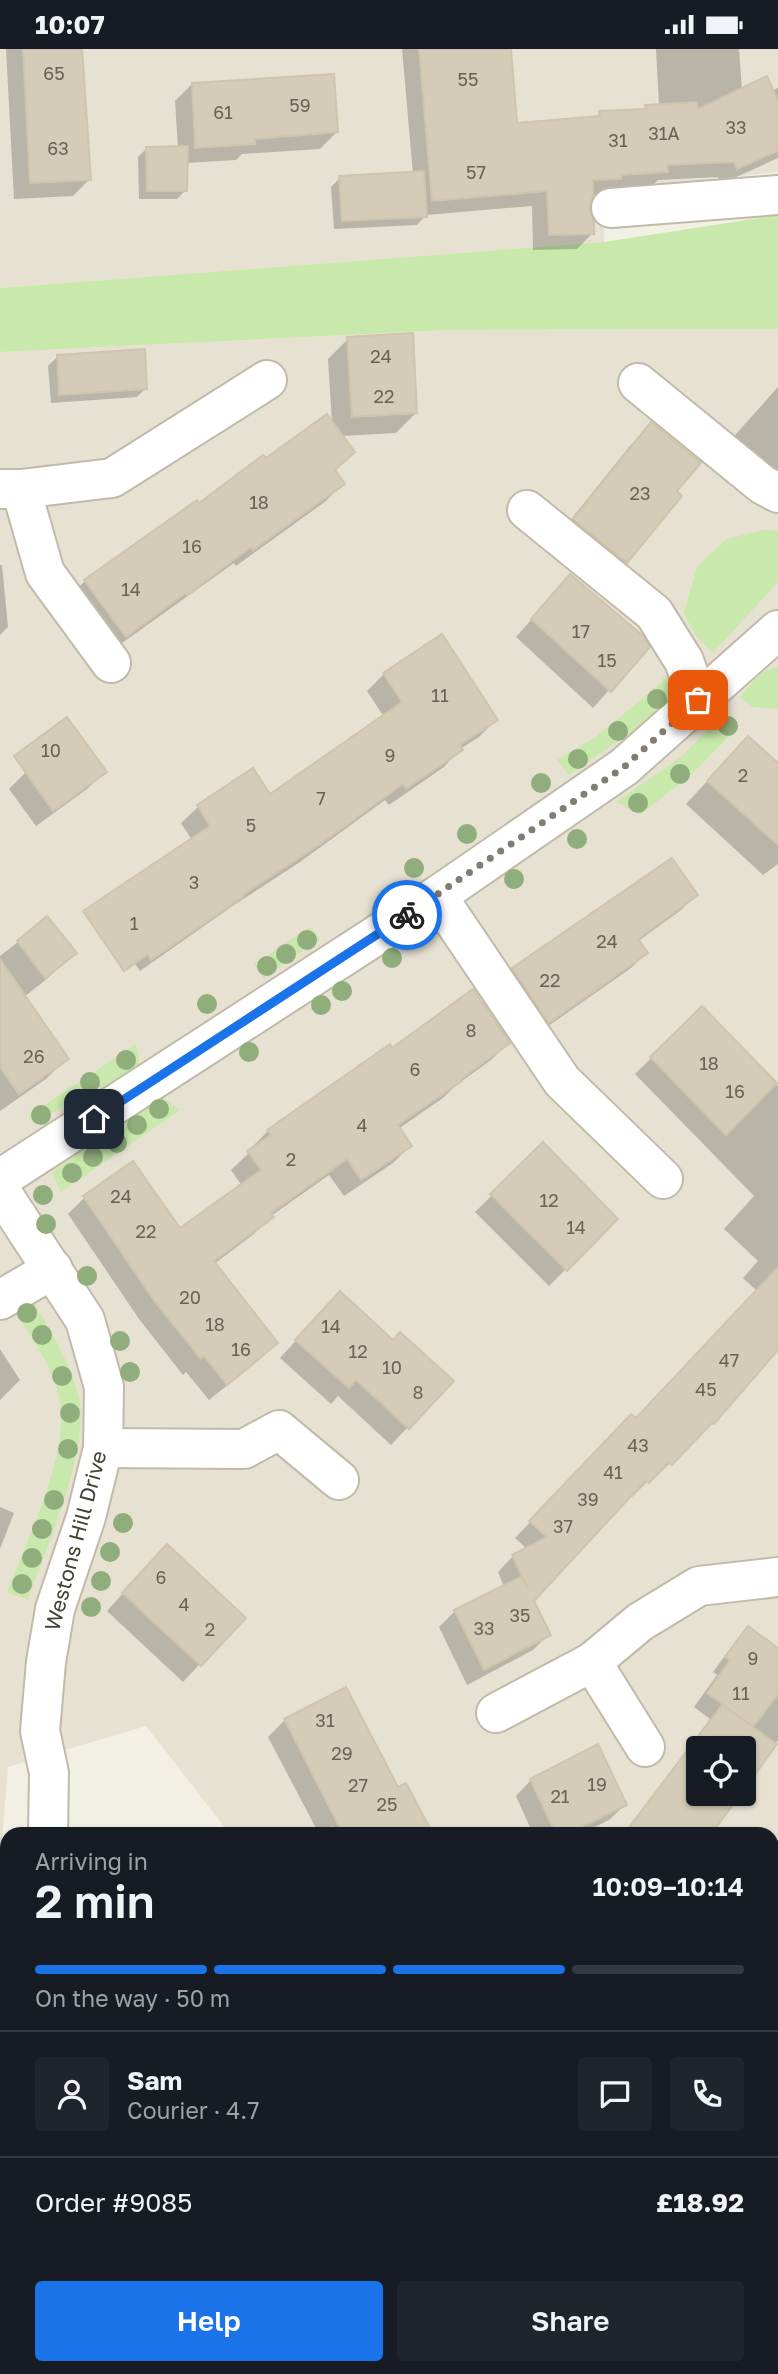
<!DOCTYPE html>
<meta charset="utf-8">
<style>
body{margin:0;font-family:"Golos Text",sans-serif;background:#20242c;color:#f1f3f6;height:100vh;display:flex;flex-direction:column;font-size:26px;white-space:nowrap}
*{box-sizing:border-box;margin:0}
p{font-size:23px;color:#9ea1a6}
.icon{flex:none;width:38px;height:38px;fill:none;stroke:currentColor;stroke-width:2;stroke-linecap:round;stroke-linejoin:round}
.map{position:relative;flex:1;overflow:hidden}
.drawer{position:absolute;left:0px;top:1778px;width:779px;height:548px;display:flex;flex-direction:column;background:#171b24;border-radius:21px 21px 0 0;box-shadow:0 2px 5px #0004}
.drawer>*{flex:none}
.tools{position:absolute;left:686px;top:1687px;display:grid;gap:14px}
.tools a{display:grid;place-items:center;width:70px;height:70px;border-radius:7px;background:#171b24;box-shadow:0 2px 5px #0004;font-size:35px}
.pin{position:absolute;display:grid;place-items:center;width:60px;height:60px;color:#fff;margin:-30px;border-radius:14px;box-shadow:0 4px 10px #0006}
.courier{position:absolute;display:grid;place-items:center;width:70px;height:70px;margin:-35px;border:5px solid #1a73e8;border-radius:50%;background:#fff;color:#222;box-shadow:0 2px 9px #0007}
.head em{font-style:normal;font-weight:600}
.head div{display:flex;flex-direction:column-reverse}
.head{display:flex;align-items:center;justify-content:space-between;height:119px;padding:0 35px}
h1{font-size:46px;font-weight:600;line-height:52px}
.bar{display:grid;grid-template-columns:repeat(4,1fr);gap:10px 7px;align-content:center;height:84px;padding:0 35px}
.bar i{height:9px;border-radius:5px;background:#363941}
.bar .selected{background:#1a73e8}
.bar p{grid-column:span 4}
.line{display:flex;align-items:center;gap:18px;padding:0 35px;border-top:2px solid #363941}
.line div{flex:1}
.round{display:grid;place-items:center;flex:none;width:74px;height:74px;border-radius:7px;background:#20242c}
.primary-button{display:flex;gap:14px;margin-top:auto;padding:14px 35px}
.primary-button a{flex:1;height:80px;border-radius:7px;background:#1a73e8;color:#fff;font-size:28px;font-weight:600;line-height:80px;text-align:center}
.primary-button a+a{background:#20242c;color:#f1f3f6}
.status{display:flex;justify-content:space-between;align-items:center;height:49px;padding:0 35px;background:#171b24;direction:ltr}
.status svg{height:19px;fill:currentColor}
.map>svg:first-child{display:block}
</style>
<div class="status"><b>10:07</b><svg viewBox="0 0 49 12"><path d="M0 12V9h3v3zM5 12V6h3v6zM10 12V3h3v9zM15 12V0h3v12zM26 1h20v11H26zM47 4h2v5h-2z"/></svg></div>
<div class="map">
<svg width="778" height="2325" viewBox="0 0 778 2325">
<rect width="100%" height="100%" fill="#f2efe4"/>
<g fill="#e7e1d2" fill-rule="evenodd">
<polygon points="0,0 778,0 778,123 605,143 604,193 0,239"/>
<path d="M778,280V1849H772V1785H230L146,1677L8,1718L0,1817V303L450,281ZM698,1699H744V1745H698Z"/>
<polygon points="772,1982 778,1982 778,2325 415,2325 414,2319 772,2319"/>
</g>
<g fill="#c9e8ab">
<polygon points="778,166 778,280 450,281 0,303 0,239 604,193"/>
<polygon points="764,481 778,482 778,533 713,604 695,586 684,564 697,518 726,490"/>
<polygon points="778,618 778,660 753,658 740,648 762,623"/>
<polygon points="669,627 681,641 647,672 569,726 557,711 597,687"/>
<polygon points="723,665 739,677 693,724 641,765 616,753 681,708"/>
<polygon points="310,878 320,890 264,929 254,915"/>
<polygon points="136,995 140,1017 110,1036 86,1041 35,1076 28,1067"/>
<polygon points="155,1043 180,1061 61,1143 52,1123 119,1077 124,1062"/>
<path d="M31,1248C49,1281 74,1317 80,1355C87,1408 46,1499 28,1550L7,1544C26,1493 69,1407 60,1353C55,1320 32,1290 15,1262Z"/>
<polygon points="0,1921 7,1922 7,2319 410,2319 411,2325 0,2325"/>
</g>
<g fill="#0003">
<polygon points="6,0 81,0 90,130 73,147 14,150"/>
<polygon points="402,0 509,0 516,76 594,69 600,64 642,62 646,57 659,57 656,0 739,0 742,41 771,42 778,39 778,109 721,135 718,128 658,131 650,139 592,146 587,160 593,184 577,200 533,201 532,157 426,166 417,176 334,180 331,138 340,129 413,125"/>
<polygon points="192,35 337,83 320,100 242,105 236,111 186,114 186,141 177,150 139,150 138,108 147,99 178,99 175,52"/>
<polygon points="348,290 416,364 396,384 341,387 334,422 342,435 326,452 236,517 234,514 108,604 68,549 85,532 265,412 332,374 328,310"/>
<polygon points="57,308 146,339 137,348 51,354 48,317"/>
<polygon points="778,338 778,448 720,403"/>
<polygon points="651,375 675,442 626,513 603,536 552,494 629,398"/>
<polygon points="0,516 2,516 8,578 0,586"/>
<polygon points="570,527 647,598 593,659 516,588"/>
<polygon points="384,625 496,671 479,688 460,700 444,718 389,756 385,751 300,813 231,858 140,922 96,861 192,791 181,774 198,758 253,722 270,747 384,668 367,642"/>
<polygon points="726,712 778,716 778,815 763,826 686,755"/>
<polygon points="26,723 104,723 87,740 36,777 9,740"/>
<polygon points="696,846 681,861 637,893 646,904 631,919 534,987 498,935 513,920"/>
<polygon points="41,875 68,909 48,929 24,948 66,1010 46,1030 0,1062 0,907"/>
<polygon points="702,959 778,1037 778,1299 712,1374 697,1390 695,1389 654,1430 652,1428 632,1448 630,1446 532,1552 549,1585 533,1601 467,1636 439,1578 455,1562 504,1538 498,1523 513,1507 527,1500 515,1489 616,1383 635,1371 757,1242 743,1229 758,1212 724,1180 754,1147 635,1025"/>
<polygon points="508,994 491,1011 455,1037 443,1049 398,1080 410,1097 393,1114 344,1147 329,1126 271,1167 254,1185 214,1215 276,1294 259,1311 209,1351 186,1323 183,1326 139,1270 68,1165 85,1148 179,1182 242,1137 231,1121 252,1101 251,1099 268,1082 389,998 392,1001"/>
<polygon points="543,1096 616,1170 549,1237 475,1163"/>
<polygon points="324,1261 392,1293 451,1332 391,1396 338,1347 331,1355 280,1309"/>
<polygon points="0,1300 20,1331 0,1351"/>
<polygon points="0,1458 14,1464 0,1500"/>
<polygon points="150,1514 243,1569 183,1633 107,1562"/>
<polygon points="748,1579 778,1601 778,1691 744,1738 744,1699 698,1699 698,1745 738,1745 709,1785 626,1785 625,1783 710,1670 694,1658 717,1626 713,1623 735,1593"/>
<polygon points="285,1671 398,1740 407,1736 432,1785 337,1785 333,1777 319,1785 268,1688"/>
<polygon points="531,1731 625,1756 609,1771 581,1785 533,1785 516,1747"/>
<polygon points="778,2016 778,2124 772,2125 772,2017"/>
</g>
<g fill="#d4cbb9" stroke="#cfc4ac" stroke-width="2">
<polygon points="23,0 82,0 91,131 30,134"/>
<polygon points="419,0 511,0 517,74 600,67 599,62 646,60 645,56 697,53 698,60 767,27 778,52 778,102 737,120 734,113 667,116 668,123 622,126 621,130 593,131 593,147 589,160 594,172 594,185 549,186 547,142 432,152"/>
<polygon points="334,25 338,83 255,90 255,95 195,99 192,34"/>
<polygon points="188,97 187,142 147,142 146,98"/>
<polygon points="424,122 427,168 342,172 339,127"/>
<polygon points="413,284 417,364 352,368 347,288"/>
<polygon points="145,300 147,340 59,346 57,306"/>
<polygon points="327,365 355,403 335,421 345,435 253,501 251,498 187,546 186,544 126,588 84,531 197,451 199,454 263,406 266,409"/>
<polygon points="651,373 701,414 677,442 682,447 627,514 573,470"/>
<polygon points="570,525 642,586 650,598 611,643 531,570"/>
<polygon points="442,585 498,671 460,696 463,701 406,740 403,735 319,796 243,846 244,847 151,911 148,905 124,922 83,862 210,777 197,756 253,719 270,745 402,653 383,624"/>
<polygon points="67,668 107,723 53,762 14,707"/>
<polygon points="748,687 778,714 778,796 707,732"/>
<polygon points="672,809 698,846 638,890 648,904 549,974 512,919"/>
<polygon points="47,867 77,904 45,929 17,892"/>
<polygon points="0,910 69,1010 19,1045 0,1018"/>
<polygon points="473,940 510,994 461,1030 462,1032 398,1076 412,1097 361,1131 347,1110 271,1164 274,1168 214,1212 278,1294 227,1336 204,1307 201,1310 155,1253 83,1147 133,1112 180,1179 261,1121 247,1102 271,1086 267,1081 390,995 392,999"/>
<polygon points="702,957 777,1034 726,1086 650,1008"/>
<polygon points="543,1093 618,1170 567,1222 490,1145"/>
<polygon points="778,1218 778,1301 714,1375 712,1374 672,1416 668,1413 649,1434 646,1431 534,1552 551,1586 484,1621 454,1561 522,1527 528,1540 512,1506 547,1488 529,1472 631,1365 636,1369"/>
<polygon points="340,1242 393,1291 400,1283 454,1332 409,1380 356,1331 349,1339 295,1291"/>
<polygon points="167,1495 246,1569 201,1617 122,1544"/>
<polygon points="748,1577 778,1599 778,1645 753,1678 777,1695 744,1741 744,1699 698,1699 698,1745 741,1745 711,1785 624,1785 722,1656 752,1677 707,1644 730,1611 725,1608"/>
<polygon points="346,1638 398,1738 406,1734 433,1785 343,1785 284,1670"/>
<polygon points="598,1695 627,1756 567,1785 556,1785 530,1730"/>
</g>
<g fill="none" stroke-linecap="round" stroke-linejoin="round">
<g stroke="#c1baa9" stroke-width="42">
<g id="minor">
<polyline points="611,159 778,146"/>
<polyline points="638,334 763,436 778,444"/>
<polyline points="0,440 21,440 112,429 267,331"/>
<polyline points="21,440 45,524 111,614"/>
<polyline points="527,461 654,564 684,612 698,651"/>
<polyline points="437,847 562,1032 663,1130"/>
<polyline points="0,1130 437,847 624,718 778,581"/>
<polyline points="0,1141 85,1271 104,1338 103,1399 86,1468 55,1560 46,1613 40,1682 49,1724 48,1785"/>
<polyline points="0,1251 53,1220"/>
<polyline points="103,1399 244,1400 279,1381 339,1431"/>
<polyline points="592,1613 645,1698"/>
<polyline points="496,1664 592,1613 640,1573 699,1537 778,1528"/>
<polyline points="0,1883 7,1883"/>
<polyline points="772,1919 778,1918"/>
<polyline points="581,2319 582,2325"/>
<polyline points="488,2325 521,2319"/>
</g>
</g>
<use href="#minor" stroke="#fff" stroke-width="38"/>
</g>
<g fill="#90ad7c">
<circle cx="657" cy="650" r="10"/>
<circle cx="728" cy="677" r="10"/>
<circle cx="618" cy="682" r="10"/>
<circle cx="578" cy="710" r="10"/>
<circle cx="680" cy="725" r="10"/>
<circle cx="541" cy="734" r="10"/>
<circle cx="638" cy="754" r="10"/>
<circle cx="467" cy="785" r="10"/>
<circle cx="577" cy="790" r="10"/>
<circle cx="414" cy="819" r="10"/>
<circle cx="514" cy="830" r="10"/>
<circle cx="307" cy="891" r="10"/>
<circle cx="286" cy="905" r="10"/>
<circle cx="392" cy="909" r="10"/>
<circle cx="267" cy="917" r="10"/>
<circle cx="342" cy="942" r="10"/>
<circle cx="207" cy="955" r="10"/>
<circle cx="321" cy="956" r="10"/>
<circle cx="249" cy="1003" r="10"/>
<circle cx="126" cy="1011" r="10"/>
<circle cx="90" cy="1033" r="10"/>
<circle cx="159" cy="1060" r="10"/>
<circle cx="41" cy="1066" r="10"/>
<circle cx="137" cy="1076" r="10"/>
<circle cx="117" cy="1094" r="10"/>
<circle cx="93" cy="1108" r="10"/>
<circle cx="72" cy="1124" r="10"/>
<circle cx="43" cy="1146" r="10"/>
<circle cx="46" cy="1175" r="10"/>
<circle cx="87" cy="1227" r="10"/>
<circle cx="27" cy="1264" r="10"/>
<circle cx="42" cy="1286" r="10"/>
<circle cx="120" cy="1292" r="10"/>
<circle cx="130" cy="1323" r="10"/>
<circle cx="62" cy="1327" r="10"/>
<circle cx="70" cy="1364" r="10"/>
<circle cx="68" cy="1400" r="10"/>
<circle cx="54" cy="1451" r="10"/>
<circle cx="123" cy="1474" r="10"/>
<circle cx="42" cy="1480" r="10"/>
<circle cx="110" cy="1503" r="10"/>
<circle cx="32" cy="1509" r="10"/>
<circle cx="101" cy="1532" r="10"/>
<circle cx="22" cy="1535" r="10"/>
<circle cx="91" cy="1558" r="10"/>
</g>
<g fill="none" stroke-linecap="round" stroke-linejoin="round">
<polyline stroke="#827d72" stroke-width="7" stroke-dasharray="0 12.6" points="407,866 624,718 698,651"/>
<polyline stroke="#1a73e8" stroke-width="9" points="94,1070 407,866"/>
</g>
<g text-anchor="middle" stroke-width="6" stroke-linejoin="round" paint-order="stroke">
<g font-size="18" fill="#696255">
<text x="54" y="31">65</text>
<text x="468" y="37">55</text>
<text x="300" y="63">59</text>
<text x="223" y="70">61</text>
<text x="736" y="85">33</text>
<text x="664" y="91">31A</text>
<text x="618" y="98">31</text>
<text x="58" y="106">63</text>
<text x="476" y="130">57</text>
<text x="381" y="314">24</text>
<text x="384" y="354">22</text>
<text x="640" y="451">23</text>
<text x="259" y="460">18</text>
<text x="192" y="504">16</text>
<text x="131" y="547">14</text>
<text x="581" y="589">17</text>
<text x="607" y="618">15</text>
<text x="440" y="653">11</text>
<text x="51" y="708">10</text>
<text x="390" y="713">9</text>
<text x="743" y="733">2</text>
<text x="321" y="756">7</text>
<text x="251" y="783">5</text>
<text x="194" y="840">3</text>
<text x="134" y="881">1</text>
<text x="607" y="899">24</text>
<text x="550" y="938">22</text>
<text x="471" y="988">8</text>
<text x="34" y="1014">26</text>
<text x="709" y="1021">18</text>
<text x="415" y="1027">6</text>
<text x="735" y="1049">16</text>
<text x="362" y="1083">4</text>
<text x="291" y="1117">2</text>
<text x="121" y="1154">24</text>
<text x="549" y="1158">12</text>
<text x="576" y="1185">14</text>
<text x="146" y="1189">22</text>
<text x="190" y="1255">20</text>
<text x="215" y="1282">18</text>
<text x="331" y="1284">14</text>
<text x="241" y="1307">16</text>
<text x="358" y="1309">12</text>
<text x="729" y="1318">47</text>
<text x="392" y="1325">10</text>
<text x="706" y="1347">45</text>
<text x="418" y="1350">8</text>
<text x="638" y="1403">43</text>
<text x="613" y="1430">41</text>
<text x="588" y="1457">39</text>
<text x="563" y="1484">37</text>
<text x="161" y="1535">6</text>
<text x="184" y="1562">4</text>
<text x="520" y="1573">35</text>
<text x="484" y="1586">33</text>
<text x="210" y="1587">2</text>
<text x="753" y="1616">9</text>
<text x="741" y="1651">11</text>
<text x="325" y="1678">31</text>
<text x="342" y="1711">29</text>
<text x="597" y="1742">19</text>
<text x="358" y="1743">27</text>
<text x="560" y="1754">21</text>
<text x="387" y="1762">25</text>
</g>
<g font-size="21" fill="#453f34" stroke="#fff">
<text transform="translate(76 1492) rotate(-75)" y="7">Westons Hill Drive</text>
</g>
</g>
</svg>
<div class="tools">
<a><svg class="icon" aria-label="locate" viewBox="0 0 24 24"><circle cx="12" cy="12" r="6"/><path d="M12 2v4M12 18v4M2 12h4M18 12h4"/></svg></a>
</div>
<div class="pin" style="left:698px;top:651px;background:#ea580c"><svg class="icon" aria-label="bag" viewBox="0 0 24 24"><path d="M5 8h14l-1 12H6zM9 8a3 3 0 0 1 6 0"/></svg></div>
<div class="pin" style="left:94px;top:1070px;background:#1f2937"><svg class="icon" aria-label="home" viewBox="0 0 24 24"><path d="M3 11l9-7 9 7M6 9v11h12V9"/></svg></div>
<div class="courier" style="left:407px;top:866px"><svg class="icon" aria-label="bike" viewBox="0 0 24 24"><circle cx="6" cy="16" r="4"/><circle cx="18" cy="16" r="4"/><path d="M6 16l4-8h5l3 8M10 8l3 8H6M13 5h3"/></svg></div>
<section class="drawer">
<div class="head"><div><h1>2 min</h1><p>Arriving in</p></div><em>10:09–10:14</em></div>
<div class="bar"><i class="selected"></i><i class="selected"></i><i class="selected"></i><i></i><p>On the way · 50 m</p></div>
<div class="line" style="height:126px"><a class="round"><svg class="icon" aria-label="person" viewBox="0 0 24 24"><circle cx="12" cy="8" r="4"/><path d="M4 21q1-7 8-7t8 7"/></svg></a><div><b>Sam</b><p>Courier · 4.7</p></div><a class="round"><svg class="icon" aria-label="chat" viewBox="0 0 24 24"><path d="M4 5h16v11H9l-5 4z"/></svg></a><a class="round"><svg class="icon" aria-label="phone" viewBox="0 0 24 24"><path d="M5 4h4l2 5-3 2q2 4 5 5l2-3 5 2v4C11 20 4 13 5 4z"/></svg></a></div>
<div class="line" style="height:91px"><div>Order #9085</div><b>£18.92</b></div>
<div class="primary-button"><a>Help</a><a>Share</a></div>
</section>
</div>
